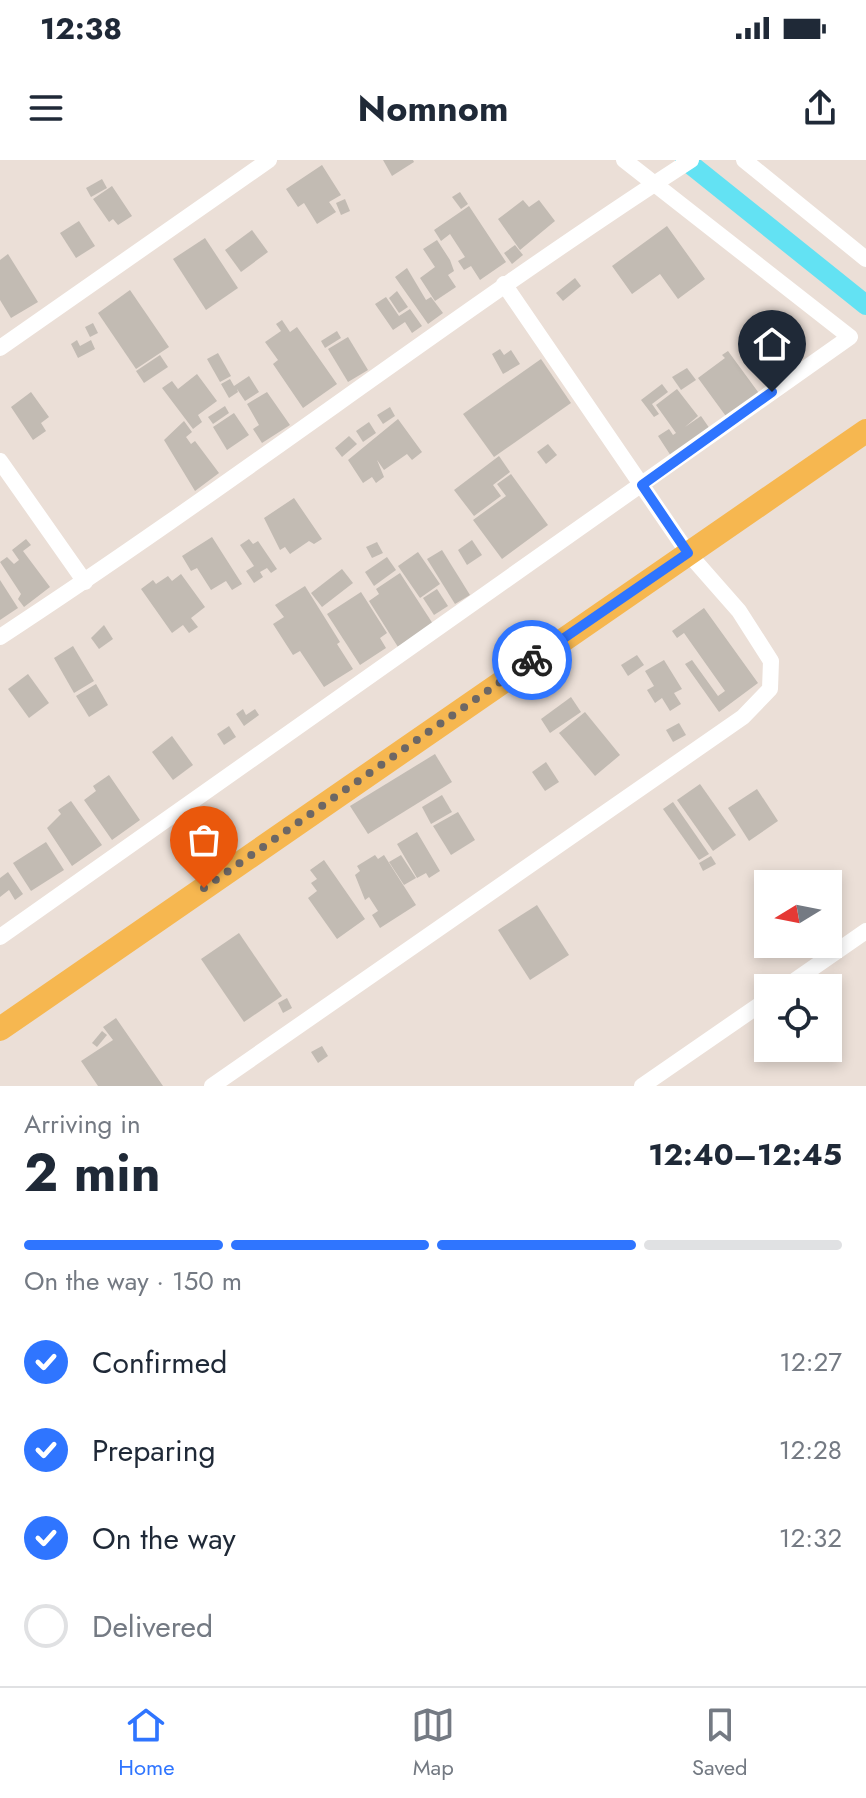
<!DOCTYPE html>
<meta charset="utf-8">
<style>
body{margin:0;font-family:Jost,sans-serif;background:#f2f2f3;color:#1f2937;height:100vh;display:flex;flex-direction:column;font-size:30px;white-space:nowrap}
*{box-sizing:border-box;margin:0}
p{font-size:26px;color:#747a83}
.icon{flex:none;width:44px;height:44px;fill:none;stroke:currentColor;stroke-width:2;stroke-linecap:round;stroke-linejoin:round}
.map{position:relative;height:926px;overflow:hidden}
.details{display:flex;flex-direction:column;background:#fff;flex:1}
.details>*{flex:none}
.needle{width:52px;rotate:260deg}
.fabs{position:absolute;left:754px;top:710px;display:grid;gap:16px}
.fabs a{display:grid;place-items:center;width:88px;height:88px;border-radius:0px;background:#fff;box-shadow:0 4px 12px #0003;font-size:40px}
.pin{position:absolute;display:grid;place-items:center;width:68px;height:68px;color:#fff;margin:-82px -34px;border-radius:50% 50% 50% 0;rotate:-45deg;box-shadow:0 0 8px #0007}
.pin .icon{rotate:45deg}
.courier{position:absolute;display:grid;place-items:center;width:80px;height:80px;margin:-40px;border:6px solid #2f75ff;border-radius:50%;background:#fff;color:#222;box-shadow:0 2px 10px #0007}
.overview em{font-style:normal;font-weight:700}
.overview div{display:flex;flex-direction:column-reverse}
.overview{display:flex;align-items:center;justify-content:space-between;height:136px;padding:0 24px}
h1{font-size:52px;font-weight:700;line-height:60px}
.bar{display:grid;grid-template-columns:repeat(4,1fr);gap:12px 8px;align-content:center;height:96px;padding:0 24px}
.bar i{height:10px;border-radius:6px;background:#e0e1e3}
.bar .selected{background:#2f75ff}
.bar p{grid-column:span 4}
ol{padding:0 24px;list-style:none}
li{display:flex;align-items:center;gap:24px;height:88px}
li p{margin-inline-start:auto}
li .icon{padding:8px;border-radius:50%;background:#2f75ff;color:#fff;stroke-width:4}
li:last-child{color:#747a83}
li i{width:44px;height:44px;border:4px solid #e0e1e3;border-radius:50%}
.status{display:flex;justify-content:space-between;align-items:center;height:56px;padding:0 40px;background:#fff;direction:ltr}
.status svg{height:22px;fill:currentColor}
header{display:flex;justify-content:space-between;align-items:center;height:104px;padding:0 24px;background:#fff;font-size:36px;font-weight:700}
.dock{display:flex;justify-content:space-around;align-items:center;height:112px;border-top:2px solid #e0e1e3;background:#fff;font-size:22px;color:#747a83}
.dock a{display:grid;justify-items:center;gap:4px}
.dock .selected{color:#2f75ff}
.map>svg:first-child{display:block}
</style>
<div class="status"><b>12:38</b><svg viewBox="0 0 49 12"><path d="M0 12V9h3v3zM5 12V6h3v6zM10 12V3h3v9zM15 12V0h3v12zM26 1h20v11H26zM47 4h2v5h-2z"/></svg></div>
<header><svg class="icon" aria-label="menu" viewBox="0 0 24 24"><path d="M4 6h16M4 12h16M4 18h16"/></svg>Nomnom<svg class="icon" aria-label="share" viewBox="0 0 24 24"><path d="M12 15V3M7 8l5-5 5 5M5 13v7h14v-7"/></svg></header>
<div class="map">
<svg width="866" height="926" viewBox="0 0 866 926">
<rect width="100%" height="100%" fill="#ebdfd7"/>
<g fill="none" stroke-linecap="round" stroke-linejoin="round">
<polyline stroke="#63e2f3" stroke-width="20" points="685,0 866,145"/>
</g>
<g fill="#c2bbb3">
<polygon points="383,0 413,0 414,2 392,16"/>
<polygon points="322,5 341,35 329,42 336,52 317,64 304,43 298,47 286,29"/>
<polygon points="102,19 107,28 91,37 86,28"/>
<polygon points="112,26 132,56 118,65 113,59 109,62 93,39"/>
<polygon points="460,32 468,44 461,49 452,37"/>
<polygon points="345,39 350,51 341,55 336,43"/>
<polygon points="523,40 529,47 539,40 555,61 520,90 498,59"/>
<polygon points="469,46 506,102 480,120 471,106 464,110 458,101 465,97 450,74 441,81 434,70"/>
<polygon points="79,61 95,86 76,98 60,73"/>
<polygon points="667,66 705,119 678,139 660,114 632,134 612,106"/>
<polygon points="252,70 268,92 241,112 225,90"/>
<polygon points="205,78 238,128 206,150 173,99"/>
<polygon points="437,80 450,100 454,111 448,115 456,127 435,141 420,118 435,107 423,89"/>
<polygon points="515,85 523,95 512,104 504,93"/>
<polygon points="8,94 38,142 11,158 0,140 0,100"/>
<polygon points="407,108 426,140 431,137 443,153 428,164 395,117"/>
<polygon points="575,118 581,126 563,141 556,133"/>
<polygon points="130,130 169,187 136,209 98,153"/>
<polygon points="397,131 408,147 399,153 389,138"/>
<polygon points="386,137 399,156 410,149 422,166 412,173 405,162 393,170 375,144"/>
<polygon points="282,160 290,172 297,167 337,224 303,248 273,204 278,200 265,182 281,171 276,164"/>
<polygon points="93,163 98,173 90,177 85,167"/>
<polygon points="337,171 341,178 325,188 321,181"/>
<polygon points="348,177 368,210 348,222 328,189"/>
<polygon points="77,180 80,186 91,180 95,189 78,198 71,184"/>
<polygon points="500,189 504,195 511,190 520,204 503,214 492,194"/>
<polygon points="728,191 761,236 728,259 698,218 725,198 722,195"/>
<polygon points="218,193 231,216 220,222 207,199"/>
<polygon points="160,195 168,207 144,223 136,211"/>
<polygon points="541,199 571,243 494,297 463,254"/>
<polygon points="687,208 696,220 681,230 672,217"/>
<polygon points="197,214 217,241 198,255 202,262 193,269 162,228 172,221 178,229"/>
<polygon points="249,216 259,232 245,241 237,229 238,232 229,238 221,224 230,219 234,226"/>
<polygon points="662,224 668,232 652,244 659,254 654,257 641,240"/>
<polygon points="677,229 698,256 685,267 701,256 710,269 671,296 658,276 669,269 673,275 676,273 656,245"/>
<polygon points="31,232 49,257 41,263 46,271 33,280 11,247"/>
<polygon points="267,232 290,265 262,283 253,269 259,265 247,244"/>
<polygon points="225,246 229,253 213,264 208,257"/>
<polygon points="390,247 395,256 383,264 377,255"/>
<polygon points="234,253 249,275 227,290 213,267"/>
<polygon points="398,259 422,292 412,300 407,294 384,310 377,300 384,317 376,323 372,317 363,323 348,300"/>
<polygon points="184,261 192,272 186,277 191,284 195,281 219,313 195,331 164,280"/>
<polygon points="369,262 376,273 363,282 356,271"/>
<polygon points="349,276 357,284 342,297 335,288"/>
<polygon points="548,284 557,295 546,304 537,292"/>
<polygon points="499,296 510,312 493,325 501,336 474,356 454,330"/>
<polygon points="511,314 548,365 502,399 473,360 506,336 497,324"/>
<polygon points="294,338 322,379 314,384 309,381 290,394 285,387 280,390 264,358"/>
<polygon points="212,377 242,424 232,430 226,421 211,430 197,408 191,411 182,396"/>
<polygon points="26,379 31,385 23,391 50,427 24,447 18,439 21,434 0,402 7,397 14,404 19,400 12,390"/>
<polygon points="249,379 253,384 258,381 277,409 271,413 267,408 260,412 263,417 254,423 246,411 254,406 240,385"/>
<polygon points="472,380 482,395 467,405 458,390"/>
<polygon points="377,382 383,393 372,398 366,387"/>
<polygon points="442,390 470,435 455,444 427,399"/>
<polygon points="418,392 440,424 420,438 398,406"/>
<polygon points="387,397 396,410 374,426 365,412"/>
<polygon points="342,409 353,423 322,447 311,433"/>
<polygon points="400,413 433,464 398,487 369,441 379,434 376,429"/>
<polygon points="181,414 205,447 191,458 198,467 189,473 183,465 172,473 141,429 153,420 156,424 168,416 172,421"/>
<polygon points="0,420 18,448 0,460"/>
<polygon points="305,426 340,482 337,484 353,509 324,527 300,491 293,495 273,464 284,457 275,445"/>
<polygon points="437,429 448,446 434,455 423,438"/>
<polygon points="361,432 387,473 380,478 386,488 360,505 327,454"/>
<polygon points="704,448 758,523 719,552 685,504 692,500 718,536 725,531 684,473 677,478 672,471"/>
<polygon points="104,465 113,479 99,489 91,478"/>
<polygon points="73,486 94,521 74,533 54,498"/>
<polygon points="637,495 644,505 628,516 621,505"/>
<polygon points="664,500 682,529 674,533 681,544 670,551 662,538 655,543 647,530 654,526 645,511"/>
<polygon points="28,514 49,543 29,558 8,529"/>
<polygon points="96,524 108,545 89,557 76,536"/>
<polygon points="571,537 581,552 550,573 541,559"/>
<polygon points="243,549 246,555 255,549 259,555 244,566 236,554"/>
<polygon points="585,552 620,595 595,616 559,573"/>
<polygon points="679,563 686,575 673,582 666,570"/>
<polygon points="229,566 236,577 224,585 217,574"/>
<polygon points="172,576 193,605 173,620 152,592"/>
<polygon points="435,594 452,622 368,674 350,646"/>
<polygon points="546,602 559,622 545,631 532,612"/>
<polygon points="109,615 140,660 112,680 84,640 96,631 93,626"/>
<polygon points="700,624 736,675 713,691 677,640"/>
<polygon points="757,629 778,661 749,681 728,648"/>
<polygon points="442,635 452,652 431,664 422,647"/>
<polygon points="71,641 102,685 72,706 47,668 61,654 58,650"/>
<polygon points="673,642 709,694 699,700 663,649"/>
<polygon points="458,652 475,680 451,695 433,666"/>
<polygon points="417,672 440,711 429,718 426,713 417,718 397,684"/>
<polygon points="46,682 64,710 31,731 13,703"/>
<polygon points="375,695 378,699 384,695 416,745 380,768 372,755 378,751 369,737 365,740 355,715 360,711 357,706"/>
<polygon points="401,695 416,718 404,725 389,702"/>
<polygon points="711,696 716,704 703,711 699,703"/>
<polygon points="324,700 365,759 337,779 308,738 317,731 311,723 317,719 310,710"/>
<polygon points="8,712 23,734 15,740 9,730 0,737 0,718"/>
<polygon points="537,745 569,795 530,820 498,770"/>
<polygon points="239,773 282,836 244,862 201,799"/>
<polygon points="287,838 292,848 283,853 278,843"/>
<polygon points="116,858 163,926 98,926 81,901 113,880 103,867"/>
<polygon points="102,871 107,875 97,887 92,883"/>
<polygon points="322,886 328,896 318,903 311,892"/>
</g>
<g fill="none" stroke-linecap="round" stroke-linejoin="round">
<g stroke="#fff" stroke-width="16">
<polyline points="744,0 866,99"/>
<polyline points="0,188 269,0"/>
<polyline points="0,301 85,422"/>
<path d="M0,477C234,324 456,152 691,0"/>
<polyline points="0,777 850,177 624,0"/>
<polyline points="784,828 866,771"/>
<polyline points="212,926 743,557 770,529 771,501 739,451 688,393 504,124"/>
<polyline points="642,926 768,839"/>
</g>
<polyline stroke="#f6b750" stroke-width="24" points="0,869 866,271"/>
</g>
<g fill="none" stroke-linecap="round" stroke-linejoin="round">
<polyline stroke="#6c6765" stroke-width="8" stroke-dasharray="0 14.4" points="204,728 532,500"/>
<polyline stroke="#2f75ff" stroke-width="10" points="532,500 688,393 642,325 772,232"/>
</g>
</svg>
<div class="fabs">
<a><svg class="needle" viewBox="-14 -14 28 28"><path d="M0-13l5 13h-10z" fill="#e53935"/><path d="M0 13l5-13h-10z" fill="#747a83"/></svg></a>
<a><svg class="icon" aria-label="locate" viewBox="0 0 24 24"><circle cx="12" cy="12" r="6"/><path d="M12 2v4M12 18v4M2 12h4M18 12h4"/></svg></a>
</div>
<div class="pin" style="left:204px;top:728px;background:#ea580c"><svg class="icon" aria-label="bag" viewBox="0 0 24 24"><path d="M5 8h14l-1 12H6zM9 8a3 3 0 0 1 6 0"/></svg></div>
<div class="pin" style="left:772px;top:232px;background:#1f2937"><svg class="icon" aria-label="home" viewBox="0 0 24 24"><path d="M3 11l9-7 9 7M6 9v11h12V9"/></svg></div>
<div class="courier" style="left:532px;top:500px"><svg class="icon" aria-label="bike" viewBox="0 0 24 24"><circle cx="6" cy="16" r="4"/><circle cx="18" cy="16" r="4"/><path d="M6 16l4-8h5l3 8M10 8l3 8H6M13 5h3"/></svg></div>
</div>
<section class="details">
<div class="overview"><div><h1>2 min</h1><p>Arriving in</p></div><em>12:40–12:45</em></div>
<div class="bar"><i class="selected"></i><i class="selected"></i><i class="selected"></i><i></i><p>On the way · 150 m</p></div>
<ol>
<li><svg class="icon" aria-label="check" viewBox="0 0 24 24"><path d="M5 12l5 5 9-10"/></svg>Confirmed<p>12:27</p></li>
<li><svg class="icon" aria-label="check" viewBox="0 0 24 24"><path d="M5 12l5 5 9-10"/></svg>Preparing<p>12:28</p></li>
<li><svg class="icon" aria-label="check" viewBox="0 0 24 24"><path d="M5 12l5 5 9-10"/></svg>On the way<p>12:32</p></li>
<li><i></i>Delivered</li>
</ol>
</section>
<nav class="dock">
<a class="selected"><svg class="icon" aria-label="home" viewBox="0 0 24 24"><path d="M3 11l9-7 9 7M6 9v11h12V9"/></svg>Home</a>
<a><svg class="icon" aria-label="map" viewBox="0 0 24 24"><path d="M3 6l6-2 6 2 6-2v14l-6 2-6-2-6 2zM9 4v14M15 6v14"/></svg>Map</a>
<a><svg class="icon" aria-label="saved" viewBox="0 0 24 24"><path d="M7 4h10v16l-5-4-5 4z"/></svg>Saved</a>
</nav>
